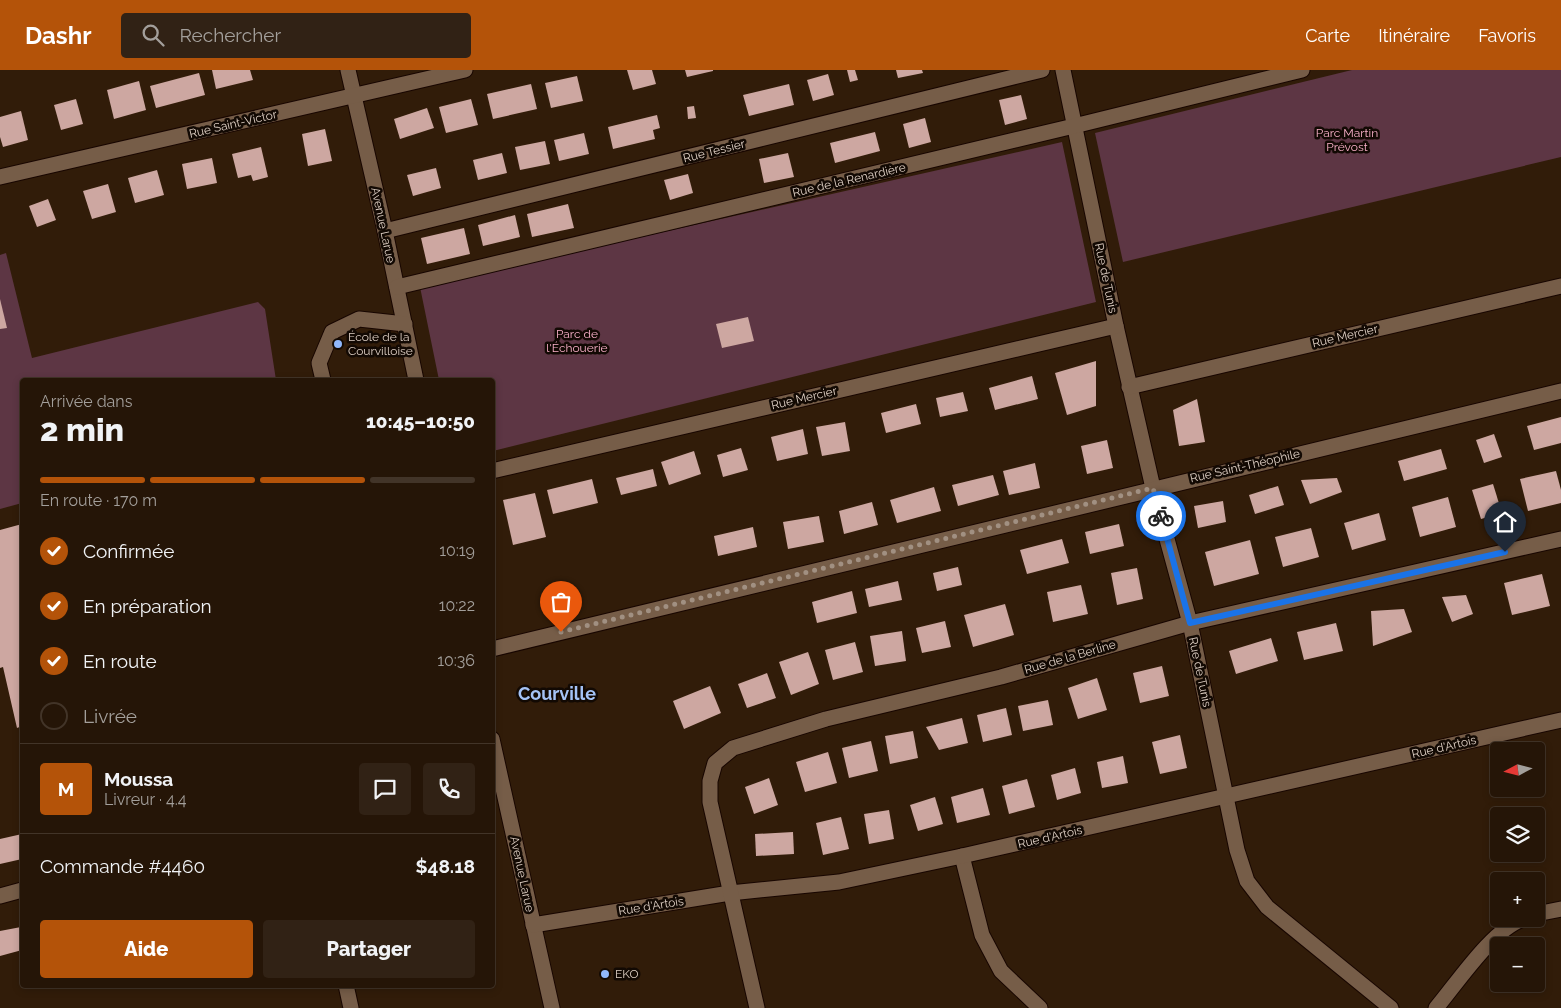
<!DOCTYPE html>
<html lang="fr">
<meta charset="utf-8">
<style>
body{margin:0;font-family:Raleway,sans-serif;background:#312215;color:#f1f3f6;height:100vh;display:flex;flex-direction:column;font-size:19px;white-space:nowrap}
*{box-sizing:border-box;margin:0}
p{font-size:16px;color:#a39f9b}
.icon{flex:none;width:28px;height:28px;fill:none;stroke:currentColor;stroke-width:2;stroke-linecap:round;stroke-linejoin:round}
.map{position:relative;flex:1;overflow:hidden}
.sheet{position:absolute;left:20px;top:308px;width:475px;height:610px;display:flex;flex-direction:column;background:#251507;border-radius:5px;box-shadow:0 2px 8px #0003,0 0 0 1px #423428}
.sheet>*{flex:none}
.needle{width:32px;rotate:263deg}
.tools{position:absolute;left:1490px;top:672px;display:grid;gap:10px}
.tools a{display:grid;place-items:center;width:55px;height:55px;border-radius:5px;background:#251507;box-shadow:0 2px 8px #0003,0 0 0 1px #423428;font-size:25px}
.pin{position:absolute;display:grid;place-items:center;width:42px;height:42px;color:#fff;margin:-51px -21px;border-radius:50% 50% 50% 0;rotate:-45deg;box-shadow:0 0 5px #0007}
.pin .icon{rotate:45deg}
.courier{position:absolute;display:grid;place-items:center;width:50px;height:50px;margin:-25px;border:4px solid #1a73e8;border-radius:50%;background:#fff;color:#222;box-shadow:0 1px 6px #0007}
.summary em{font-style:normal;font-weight:800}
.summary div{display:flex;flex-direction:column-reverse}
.summary{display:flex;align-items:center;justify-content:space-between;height:85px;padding:0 20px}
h1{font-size:32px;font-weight:800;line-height:38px}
.bar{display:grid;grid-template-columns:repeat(4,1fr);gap:8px 5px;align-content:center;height:60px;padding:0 20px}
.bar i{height:6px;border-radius:4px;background:#423428}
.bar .on{background:#b45309}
.bar p{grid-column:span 4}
.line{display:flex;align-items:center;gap:12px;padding:0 20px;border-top:1px solid #423428}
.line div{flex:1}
.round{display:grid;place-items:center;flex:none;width:52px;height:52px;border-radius:5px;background:#312215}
ol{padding:0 20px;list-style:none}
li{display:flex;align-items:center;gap:15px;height:55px}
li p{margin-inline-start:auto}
li .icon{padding:5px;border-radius:50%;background:#b45309;color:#fff;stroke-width:4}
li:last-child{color:#a39f9b}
li i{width:28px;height:28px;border:2px solid #423428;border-radius:50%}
.cta{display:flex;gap:10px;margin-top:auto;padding:10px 20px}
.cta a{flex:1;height:58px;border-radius:5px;background:#b45309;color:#fff;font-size:20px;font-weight:800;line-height:58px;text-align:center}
.cta a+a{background:#312215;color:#f1f3f6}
header{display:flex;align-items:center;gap:30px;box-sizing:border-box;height:70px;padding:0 25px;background:#b45309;color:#fff}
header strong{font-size:24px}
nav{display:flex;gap:28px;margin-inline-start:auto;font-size:18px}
.search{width:350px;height:45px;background:#312215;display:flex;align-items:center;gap:12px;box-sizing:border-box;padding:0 18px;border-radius:5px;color:#a39f9b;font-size:19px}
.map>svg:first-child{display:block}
</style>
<header>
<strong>Dashr</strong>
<div class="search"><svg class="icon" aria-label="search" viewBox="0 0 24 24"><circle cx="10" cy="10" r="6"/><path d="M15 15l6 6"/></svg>Rechercher</div>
<nav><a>Carte</a><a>Itinéraire</a><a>Favoris</a></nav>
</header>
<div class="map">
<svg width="1561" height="938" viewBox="0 0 1561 938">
<rect width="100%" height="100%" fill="#311c09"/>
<g fill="#5d3644">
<polygon points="1352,0 1561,0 1561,87 1123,192 1095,63"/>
<polygon points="1062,72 1096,232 493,381 492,310 439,310 420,217"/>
<polygon points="6,183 32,288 258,232 265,239 276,310 22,310 22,433 0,439 0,185"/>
</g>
<g fill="#cda7a1">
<polygon points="212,0 250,0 253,10 216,19"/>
<polygon points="627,0 652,0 656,14 633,20"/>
<polygon points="685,0 713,0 713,1 687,7"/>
<polygon points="847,0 855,0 858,10 850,12"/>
<polygon points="896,0 922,0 923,3 898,8"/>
<polygon points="199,3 205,25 156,38 150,16"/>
<polygon points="828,4 834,25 813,31 807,10"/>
<polygon points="577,6 583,31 551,38 545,13"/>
<polygon points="139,11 146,40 114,49 107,20"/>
<polygon points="531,14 537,39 493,49 487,24"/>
<polygon points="789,14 794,35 749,46 743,25"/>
<polygon points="1021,25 1027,49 1005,55 999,30"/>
<polygon points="76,29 83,54 61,60 54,35"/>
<polygon points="471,29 478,55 446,63 439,37"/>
<polygon points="694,36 696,48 688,49 687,37"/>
<polygon points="427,38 434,58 400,69 394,49"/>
<polygon points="21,41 28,70 3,77 0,67 0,47"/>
<polygon points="657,45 660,58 653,60 655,69 613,79 608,57"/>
<polygon points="925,48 931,72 909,78 903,54"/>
<polygon points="325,59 332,91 308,96 302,64"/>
<polygon points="875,62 880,81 835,93 830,73"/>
<polygon points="584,63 589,84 559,91 554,70"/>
<polygon points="545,71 550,94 520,100 515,77"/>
<polygon points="261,77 268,107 253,111 251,105 238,108 232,84"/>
<polygon points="502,83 507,103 478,110 473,90"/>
<polygon points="788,83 794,107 764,113 759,89"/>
<polygon points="212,88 217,113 187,119 182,94"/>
<polygon points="436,98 441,118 413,126 407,105"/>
<polygon points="157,100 164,125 135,133 128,108"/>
<polygon points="688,104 693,123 670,130 664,110"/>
<polygon points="108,114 116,142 92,149 83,121"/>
<polygon points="48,129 56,150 37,157 29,136"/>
<polygon points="568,134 574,158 532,167 527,144"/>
<polygon points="515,145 520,167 483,176 478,155"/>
<polygon points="464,158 470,184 427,194 421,168"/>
<polygon points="0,229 7,258 0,259"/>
<polygon points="748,247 754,271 722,278 716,254"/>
<polygon points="1096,291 1096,336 1067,345 1055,303"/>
<polygon points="1032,306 1038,329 995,340 989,318"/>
<polygon points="963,322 968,341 940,347 936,328"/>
<polygon points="1197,329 1205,372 1179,376 1173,340"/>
<polygon points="916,334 921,354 886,363 881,343"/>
<polygon points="1561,347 1561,373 1534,380 1527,356"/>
<polygon points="845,352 850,381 822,386 816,357"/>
<polygon points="803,359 808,384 777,391 771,367"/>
<polygon points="1494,364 1502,387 1484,393 1476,370"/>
<polygon points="1107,370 1113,398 1087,404 1081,376"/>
<polygon points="741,378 748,400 723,407 717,385"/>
<polygon points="1441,379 1447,399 1404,411 1398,391"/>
<polygon points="694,381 701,404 669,415 661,392"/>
<polygon points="1035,393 1040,418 1009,425 1003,401"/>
<polygon points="653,399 657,416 621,425 616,408"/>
<polygon points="1556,401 1561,420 1561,433 1528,441 1520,409"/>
<polygon points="993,405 999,425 958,436 952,415"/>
<polygon points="1337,408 1342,422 1310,434 1301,410"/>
<polygon points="592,409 598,433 553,444 547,420"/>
<polygon points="1493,414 1502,443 1481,449 1472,420"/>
<polygon points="1278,416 1284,435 1255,444 1249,425"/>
<polygon points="934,417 941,441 897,453 890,430"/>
<polygon points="535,423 546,467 513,475 503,430"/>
<polygon points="1448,427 1456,457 1420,467 1412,437"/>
<polygon points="1223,431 1226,452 1198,458 1194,436"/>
<polygon points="872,432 878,455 844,464 839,441"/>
<polygon points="1379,443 1386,470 1352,480 1344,453"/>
<polygon points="819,446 824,472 788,479 783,452"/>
<polygon points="22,454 22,656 17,658 3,597 0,598 0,460"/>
<polygon points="1119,454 1124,476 1090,484 1085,462"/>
<polygon points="753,457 757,477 718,486 714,466"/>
<polygon points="1311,458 1319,487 1283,497 1275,467"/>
<polygon points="1062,469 1069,493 1027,504 1020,480"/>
<polygon points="1250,470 1259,504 1214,516 1205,482"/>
<polygon points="958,497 962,515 937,521 933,503"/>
<polygon points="1137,498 1143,529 1117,535 1111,503"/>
<polygon points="1542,504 1550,536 1512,545 1504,513"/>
<polygon points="898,511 902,530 869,537 865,519"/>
<polygon points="1081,515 1088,544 1053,552 1047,522"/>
<polygon points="852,521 857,543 817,553 812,532"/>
<polygon points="1466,525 1473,544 1452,552 1442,527"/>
<polygon points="1005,534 1014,565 973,577 964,545"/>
<polygon points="1404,539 1412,562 1373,576 1371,541"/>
<polygon points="945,551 951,577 922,583 916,558"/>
<polygon points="1336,553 1343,581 1304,590 1297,562"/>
<polygon points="902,561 906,591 875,596 870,566"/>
<polygon points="1271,568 1278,591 1236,604 1229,581"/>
<polygon points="855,572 863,602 833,610 825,580"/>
<polygon points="808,582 819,614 791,625 779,592"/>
<polygon points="1162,596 1169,626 1140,633 1133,603"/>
<polygon points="767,603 776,628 747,638 738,614"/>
<polygon points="1097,608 1107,640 1078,649 1068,618"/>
<polygon points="710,616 721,643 684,659 673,631"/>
<polygon points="1048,630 1053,655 1023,661 1018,636"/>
<polygon points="1006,638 1012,665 983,672 977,645"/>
<polygon points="962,648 968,673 939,680 926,657"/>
<polygon points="913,661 918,688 890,694 885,666"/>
<polygon points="1180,665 1187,698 1160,704 1152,672"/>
<polygon points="871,671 878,701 849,708 842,678"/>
<polygon points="828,682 837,713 805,722 796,692"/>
<polygon points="1123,686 1128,713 1102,718 1097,692"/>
<polygon points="1075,698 1081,723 1057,730 1051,705"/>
<polygon points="769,708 778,735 754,744 745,717"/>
<polygon points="1027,709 1035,737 1009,744 1002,716"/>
<polygon points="983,718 990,745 957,753 951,727"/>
<polygon points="935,727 943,754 918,761 910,735"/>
<polygon points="889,740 894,769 869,774 864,744"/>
<polygon points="841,747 849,779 823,785 816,753"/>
<polygon points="793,762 794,784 756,786 755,764"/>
<polygon points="22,764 22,789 0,794 0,769"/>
<polygon points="21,857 22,880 0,886 0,861"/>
</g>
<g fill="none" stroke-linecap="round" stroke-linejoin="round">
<g stroke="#180600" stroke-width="17">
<g id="minor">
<polyline points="348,0 385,161 416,310"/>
<polyline points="1063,0 1116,256 1153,418 1190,553 1237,780 1247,811 1267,837 1391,938"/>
<polyline points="0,107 465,0"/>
<polyline points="385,161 1042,0"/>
<polyline points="397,217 1074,56 1302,0"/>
<polyline points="323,310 319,293 332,262 359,249 405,254"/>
<polyline points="1129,317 1561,216"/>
<polyline points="492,401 1116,256"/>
<polyline points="492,579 1561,321"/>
<polyline points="492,669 552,938"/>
<polyline points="962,786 982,865 1001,901 1040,938"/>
<polyline points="0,826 22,820"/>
<polyline points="1536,844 1561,839"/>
<polyline points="533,855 730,823 839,812 962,786 1561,650"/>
<polyline points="346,915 351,938"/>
<polyline points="757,938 710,732 710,711 715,693 733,678 826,649 1001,607 1190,553 1561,469"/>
<path d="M1436,938C1458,912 1492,860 1523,849"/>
</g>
</g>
<use href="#minor" stroke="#765d48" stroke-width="15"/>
</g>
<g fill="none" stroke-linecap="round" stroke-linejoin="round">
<polyline stroke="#a19082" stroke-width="5" stroke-dasharray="0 9" points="561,562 1153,418 1161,446"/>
<polyline stroke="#1a73e8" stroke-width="6" points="1161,446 1190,553 1505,482"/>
</g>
<g fill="#90b8fd" stroke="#120903" stroke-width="2">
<circle cx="338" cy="274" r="5"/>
<circle cx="605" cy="904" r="5"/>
</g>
<g text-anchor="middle" stroke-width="5" stroke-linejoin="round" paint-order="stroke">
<g font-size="12" fill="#ddcec3" stroke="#120903">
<text transform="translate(233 54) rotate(-13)" y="4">Rue Saint-Victor</text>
<text transform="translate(714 81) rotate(-14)" y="4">Rue Tessier</text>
<text transform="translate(849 110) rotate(-13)" y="4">Rue de la Renardière</text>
<text transform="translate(383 155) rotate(78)" y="4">Avenue Larue</text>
<text transform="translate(1106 208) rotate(78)" y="4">Rue de Tunis</text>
<text transform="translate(1345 266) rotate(-13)" y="4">Rue Mercier</text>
<text transform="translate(804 328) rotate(-13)" y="4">Rue Mercier</text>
<text transform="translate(1245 396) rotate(-13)" y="4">Rue Saint-Théophile</text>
<text transform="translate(1070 587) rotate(-16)" y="4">Rue de la Berline</text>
<text transform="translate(1200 602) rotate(78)" y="4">Rue de Tunis</text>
<text transform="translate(1444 677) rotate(-13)" y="4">Rue d'Artois</text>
<text transform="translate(1050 767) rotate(-13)" y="4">Rue d'Artois</text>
<text transform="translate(522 804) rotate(78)" y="4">Avenue Larue</text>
<text transform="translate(651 836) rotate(-9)" y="4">Rue d'Artois</text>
</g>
<g font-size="12" fill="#fab1ca" stroke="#120903">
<text x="1347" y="67">Parc Martin<tspan x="1347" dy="14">Prévost</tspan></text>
<text x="577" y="268">Parc de<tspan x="577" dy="14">l'Échouerie</tspan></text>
</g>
<g font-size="12" fill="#ddcec3" stroke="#120903" text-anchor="start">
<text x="348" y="271">École de la<tspan x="348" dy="14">Courvilloise</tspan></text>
<text x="615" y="908">EKO</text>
</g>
<g font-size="18" font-weight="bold" fill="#a5c3f6" stroke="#120903">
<text x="557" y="630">Courville</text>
</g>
</g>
</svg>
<div class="tools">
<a><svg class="needle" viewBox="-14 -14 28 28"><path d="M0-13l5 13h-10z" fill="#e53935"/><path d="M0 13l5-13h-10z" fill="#a39f9b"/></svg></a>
<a><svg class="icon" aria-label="layers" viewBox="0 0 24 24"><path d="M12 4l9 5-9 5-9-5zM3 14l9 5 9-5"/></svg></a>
<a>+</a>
<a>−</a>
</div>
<div class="pin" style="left:561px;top:562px;background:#ea580c"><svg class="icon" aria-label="bag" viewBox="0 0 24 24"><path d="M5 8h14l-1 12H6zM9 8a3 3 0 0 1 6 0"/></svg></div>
<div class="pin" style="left:1505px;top:482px;background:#1f2937"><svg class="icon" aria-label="home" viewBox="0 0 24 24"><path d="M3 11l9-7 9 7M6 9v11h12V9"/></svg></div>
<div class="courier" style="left:1161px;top:446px"><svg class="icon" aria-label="bike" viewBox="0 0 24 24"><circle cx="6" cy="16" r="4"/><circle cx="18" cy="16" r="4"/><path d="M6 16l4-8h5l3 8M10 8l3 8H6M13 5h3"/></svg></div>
<section class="sheet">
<div class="summary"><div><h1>2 min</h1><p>Arrivée dans</p></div><em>10:45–10:50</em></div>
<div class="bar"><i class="on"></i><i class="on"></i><i class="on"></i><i></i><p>En route · 170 m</p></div>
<ol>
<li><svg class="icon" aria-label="check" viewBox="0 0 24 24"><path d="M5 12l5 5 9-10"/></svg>Confirmée<p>10:19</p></li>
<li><svg class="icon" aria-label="check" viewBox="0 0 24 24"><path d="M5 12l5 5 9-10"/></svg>En préparation<p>10:22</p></li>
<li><svg class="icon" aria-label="check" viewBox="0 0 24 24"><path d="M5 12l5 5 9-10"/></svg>En route<p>10:36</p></li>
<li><i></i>Livrée</li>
</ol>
<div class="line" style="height:90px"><b class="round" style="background:#b45309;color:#fff">M</b><div><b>Moussa</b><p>Livreur · 4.4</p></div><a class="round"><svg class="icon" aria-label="chat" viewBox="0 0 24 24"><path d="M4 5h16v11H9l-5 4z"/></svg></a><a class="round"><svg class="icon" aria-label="phone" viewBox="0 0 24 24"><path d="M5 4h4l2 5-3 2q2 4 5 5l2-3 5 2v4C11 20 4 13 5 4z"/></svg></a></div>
<div class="line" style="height:65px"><div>Commande #4460</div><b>$48.18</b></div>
<div class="cta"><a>Aide</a><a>Partager</a></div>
</section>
</div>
